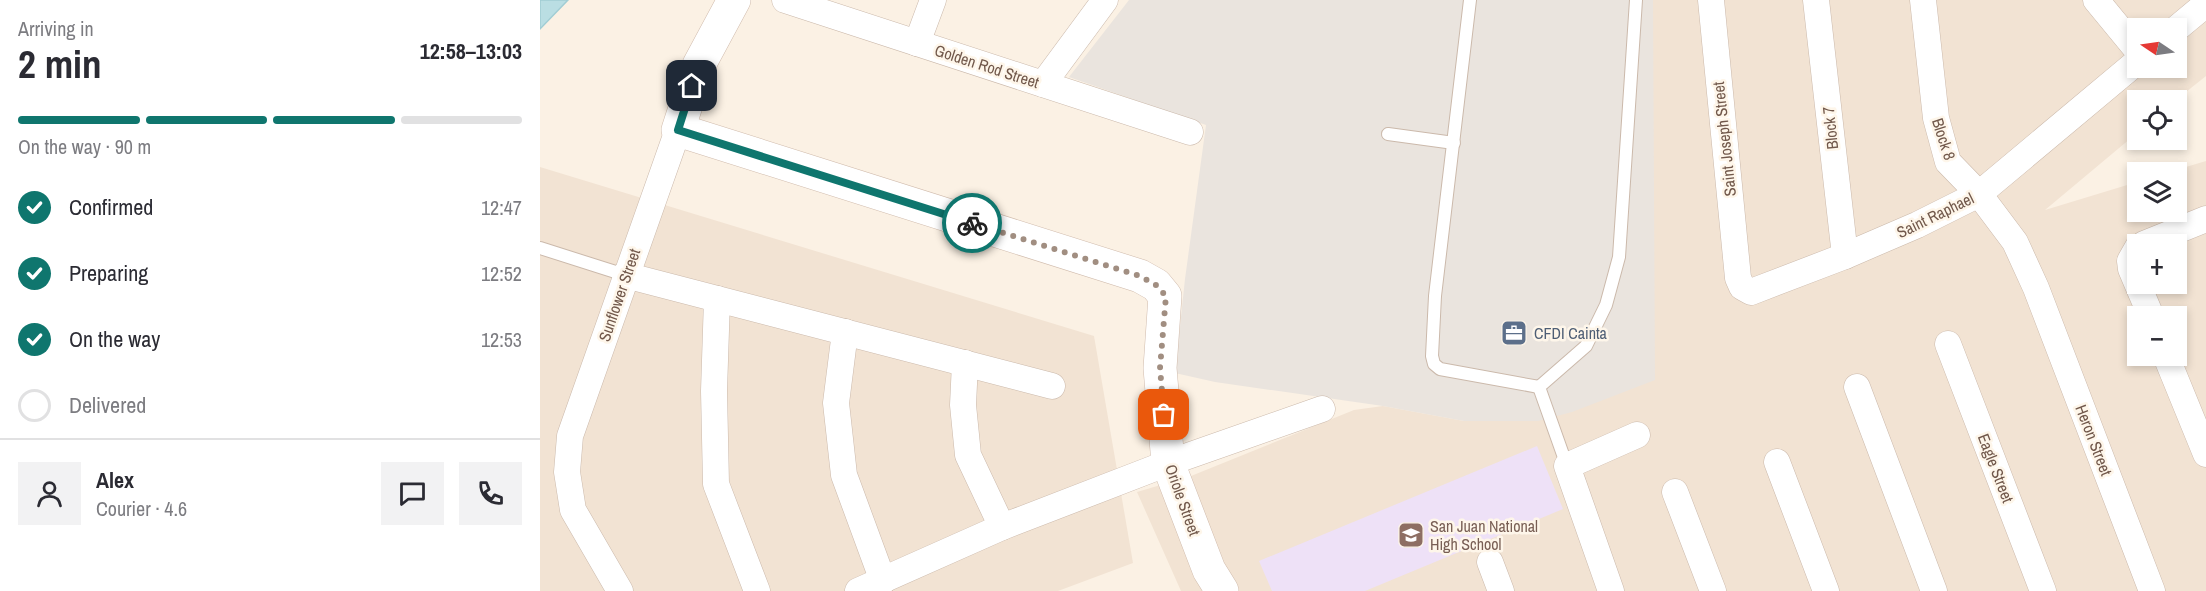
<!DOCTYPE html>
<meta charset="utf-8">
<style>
body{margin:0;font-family:"Archivo Narrow",sans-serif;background:#f2f2f3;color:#2b2b33;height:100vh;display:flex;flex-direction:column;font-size:22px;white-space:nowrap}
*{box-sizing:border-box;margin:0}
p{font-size:20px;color:#7c7c81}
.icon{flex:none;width:33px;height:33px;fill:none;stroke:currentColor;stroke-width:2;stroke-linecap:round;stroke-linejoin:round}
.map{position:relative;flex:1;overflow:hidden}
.details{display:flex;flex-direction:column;background:#fff;width:540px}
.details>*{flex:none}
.needle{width:39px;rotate:283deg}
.buttons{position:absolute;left:1587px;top:18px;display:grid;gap:12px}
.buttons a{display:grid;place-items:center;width:60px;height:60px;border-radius:0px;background:#fff;box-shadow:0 3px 9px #0003;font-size:30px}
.pin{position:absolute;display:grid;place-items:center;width:51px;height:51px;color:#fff;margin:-26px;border-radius:12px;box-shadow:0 3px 9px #0006}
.courier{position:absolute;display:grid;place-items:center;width:60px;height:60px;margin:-30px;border:4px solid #0f766e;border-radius:50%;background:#fff;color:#222;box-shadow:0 2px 8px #0007}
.overview em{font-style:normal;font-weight:800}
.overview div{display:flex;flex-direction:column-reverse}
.overview{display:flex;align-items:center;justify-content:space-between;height:102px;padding:0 18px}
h1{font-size:39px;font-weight:800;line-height:45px}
.bar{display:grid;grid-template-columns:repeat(4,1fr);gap:9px 6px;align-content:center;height:72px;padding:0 18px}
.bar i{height:8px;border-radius:4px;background:#e1e1e2}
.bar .active{background:#0f766e}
.bar p{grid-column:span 4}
.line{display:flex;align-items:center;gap:15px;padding:0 18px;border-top:2px solid #e1e1e2}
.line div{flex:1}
.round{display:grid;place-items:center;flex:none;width:63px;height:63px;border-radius:0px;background:#f2f2f3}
ol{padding:0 18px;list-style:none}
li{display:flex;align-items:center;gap:18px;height:66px}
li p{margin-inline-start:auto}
li .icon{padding:6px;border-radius:50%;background:#0f766e;color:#fff;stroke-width:4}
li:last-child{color:#7c7c81}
li i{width:33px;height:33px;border:3px solid #e1e1e2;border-radius:50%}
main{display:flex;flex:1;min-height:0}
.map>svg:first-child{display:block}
</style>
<main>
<section class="details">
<div class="overview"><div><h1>2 min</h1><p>Arriving in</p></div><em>12:58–13:03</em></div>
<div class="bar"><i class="active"></i><i class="active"></i><i class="active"></i><i></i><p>On the way · 90 m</p></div>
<ol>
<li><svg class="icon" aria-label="check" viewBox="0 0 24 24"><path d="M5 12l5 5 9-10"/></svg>Confirmed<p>12:47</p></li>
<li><svg class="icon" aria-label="check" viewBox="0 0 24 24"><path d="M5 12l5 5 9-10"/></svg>Preparing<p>12:52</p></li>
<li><svg class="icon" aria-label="check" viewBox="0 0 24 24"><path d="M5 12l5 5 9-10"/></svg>On the way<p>12:53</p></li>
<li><i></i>Delivered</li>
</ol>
<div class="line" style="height:108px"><a class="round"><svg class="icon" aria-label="person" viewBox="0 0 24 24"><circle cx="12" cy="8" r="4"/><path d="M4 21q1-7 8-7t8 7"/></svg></a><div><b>Alex</b><p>Courier · 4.6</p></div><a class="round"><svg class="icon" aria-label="chat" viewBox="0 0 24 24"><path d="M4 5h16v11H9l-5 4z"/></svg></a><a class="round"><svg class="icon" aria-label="phone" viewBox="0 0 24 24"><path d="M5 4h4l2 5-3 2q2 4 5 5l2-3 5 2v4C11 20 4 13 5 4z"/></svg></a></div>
</section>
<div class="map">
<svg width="1666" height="591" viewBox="0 0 1666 591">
<rect width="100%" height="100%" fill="#fbf1e4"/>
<g fill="#f2e3d3" fill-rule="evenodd">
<path d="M1113,0H1666V76L1636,100H1598L1597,133L1505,210L1597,182L1598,212H1636V172H1629L1666,161V591H641L597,492L651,476L814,410L843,406L924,421ZM1598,28H1636V68H1598ZM1598,244H1636V284H1598ZM1598,316H1636V356H1598Z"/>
<polygon points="0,167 554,336 593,563 518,591 0,591"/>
</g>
<polygon fill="#eae4de" points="589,0 1113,0 1115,380 1032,412 998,421 924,421 843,406 675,382 635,373 645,279 666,125 529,77"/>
<polygon fill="#eee1f7" points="997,446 1023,509 825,591 732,591 719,561"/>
<polygon fill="#badee3" stroke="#a1cdd4" stroke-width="1.5" points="0,0 28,0 0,29"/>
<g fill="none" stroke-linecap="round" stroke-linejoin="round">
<g stroke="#cbb9ab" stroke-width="14">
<g id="lane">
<polyline points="930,0 895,296 892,356 894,364 900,369 999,387"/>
<polyline points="848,134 914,143"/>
<polyline points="0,248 85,275"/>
<polyline points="999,387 1046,346 1066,305 1079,257 1096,0"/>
<polyline points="999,387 1027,466"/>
</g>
</g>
<g stroke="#cbb9ab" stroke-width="27">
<g id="street">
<polyline points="245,0 650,132"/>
<polyline points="1171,0 1198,278 1202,287 1211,292 1305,256 1377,225 1439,194 1598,61"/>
<polyline points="1276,0 1305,256"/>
<polyline points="1383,0 1396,118 1408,162 1439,194 1475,242 1496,288 1612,591"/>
<polyline points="1556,0 1598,51"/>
<polyline points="1636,29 1666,4"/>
<polyline points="377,43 393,0"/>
<polyline points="503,84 565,0"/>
<polyline points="1604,244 1666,219"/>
<polyline points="1598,247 1590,261 1591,269 1611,316"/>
<polyline points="85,275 512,386"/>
<polyline points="177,299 174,391 176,484 217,591"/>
<polyline points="305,332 296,403 304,475 343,581"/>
<polyline points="1408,344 1503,591"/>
<polyline points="1626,356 1666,454"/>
<polyline points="425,363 423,405 428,455 462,527"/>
<polyline points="1317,387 1394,591"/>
<polyline points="1237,462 1286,591"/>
<polyline points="1135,492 1173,591"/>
<polyline points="950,562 961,591"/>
<polyline points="80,591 33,510 27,472 30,436 138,130"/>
<polyline points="318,591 462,527 628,463 782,409"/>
<polyline points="1071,591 1027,466 1097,435"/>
</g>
</g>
<g stroke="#d0bbac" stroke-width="34">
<polyline id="secondary" points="194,0 159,65 138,130 600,276 616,285 625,296 620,368 628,463 669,570 682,591"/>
</g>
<use href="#lane" stroke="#fff" stroke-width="12"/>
<use href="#street" stroke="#fff" stroke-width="26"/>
<use href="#secondary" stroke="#fff" stroke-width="33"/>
</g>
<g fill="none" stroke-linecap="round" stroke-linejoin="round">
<polyline stroke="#a18e81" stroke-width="6" stroke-dasharray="0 10.8" points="432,223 600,276 616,285 626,296 620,368 624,415"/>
<polyline stroke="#0f766e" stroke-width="8" points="152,86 138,130 432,223"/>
</g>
<defs>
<g id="office-square" transform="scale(1.35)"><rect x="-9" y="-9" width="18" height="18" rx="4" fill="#5c6f8a" stroke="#fef6ea"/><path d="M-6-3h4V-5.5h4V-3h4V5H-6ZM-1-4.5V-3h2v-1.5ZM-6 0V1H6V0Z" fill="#fff"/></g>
<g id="school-square" transform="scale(1.35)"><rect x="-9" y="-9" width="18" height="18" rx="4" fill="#8d6e63" stroke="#fef6ea"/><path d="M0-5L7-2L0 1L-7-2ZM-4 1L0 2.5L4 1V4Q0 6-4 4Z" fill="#fff"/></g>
</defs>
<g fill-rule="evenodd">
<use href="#office-square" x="974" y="333"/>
<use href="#school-square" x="871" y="535"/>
</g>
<g text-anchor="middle" stroke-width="5" stroke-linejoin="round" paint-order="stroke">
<g font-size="16" fill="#71584b" stroke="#fef6ea">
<text transform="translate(447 66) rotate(18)" y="6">Golden Rod Street</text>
<text transform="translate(1290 128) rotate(-96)" y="6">Block 7</text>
<text transform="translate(1184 139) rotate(-96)" y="6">Saint Joseph Street</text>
<text transform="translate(1404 139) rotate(72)" y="6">Block 8</text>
<text transform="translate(1395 215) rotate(-26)" y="6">Saint Raphael</text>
<text transform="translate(79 295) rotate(-71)" y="6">Sunflower Street</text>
<text transform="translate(1554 440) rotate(69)" y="6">Heron Street</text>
<text transform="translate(1456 468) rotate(69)" y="6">Eagle Street</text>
<text transform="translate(643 500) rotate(70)" y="6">Oriole Street</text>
</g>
<g font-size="16" fill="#4e5e75" stroke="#fef6ea" text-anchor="start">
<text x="994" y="339">CFDI Cainta</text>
</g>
<g font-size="16" fill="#785e54" stroke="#fef6ea" text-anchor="start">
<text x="890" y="532">San Juan National<tspan x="890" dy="18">High School</tspan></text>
</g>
</g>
</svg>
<div class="buttons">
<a><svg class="needle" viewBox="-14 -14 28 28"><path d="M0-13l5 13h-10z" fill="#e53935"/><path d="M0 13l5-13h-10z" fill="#7c7c81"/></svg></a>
<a><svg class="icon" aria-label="locate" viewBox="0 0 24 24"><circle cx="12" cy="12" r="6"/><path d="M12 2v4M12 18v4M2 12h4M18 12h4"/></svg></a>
<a><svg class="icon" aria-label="layers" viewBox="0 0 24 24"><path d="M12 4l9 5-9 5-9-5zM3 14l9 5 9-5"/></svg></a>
<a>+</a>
<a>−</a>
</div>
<div class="pin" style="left:624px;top:415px;background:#ea580c"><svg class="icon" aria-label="bag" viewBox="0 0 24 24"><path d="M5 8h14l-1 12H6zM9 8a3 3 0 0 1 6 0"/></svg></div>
<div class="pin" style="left:152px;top:86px;background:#1f2937"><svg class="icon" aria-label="home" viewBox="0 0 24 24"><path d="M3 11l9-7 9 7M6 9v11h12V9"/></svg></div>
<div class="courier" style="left:432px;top:223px"><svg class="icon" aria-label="bike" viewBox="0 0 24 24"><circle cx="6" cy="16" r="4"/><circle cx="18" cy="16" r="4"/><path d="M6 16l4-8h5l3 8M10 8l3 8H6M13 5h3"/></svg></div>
</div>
</main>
